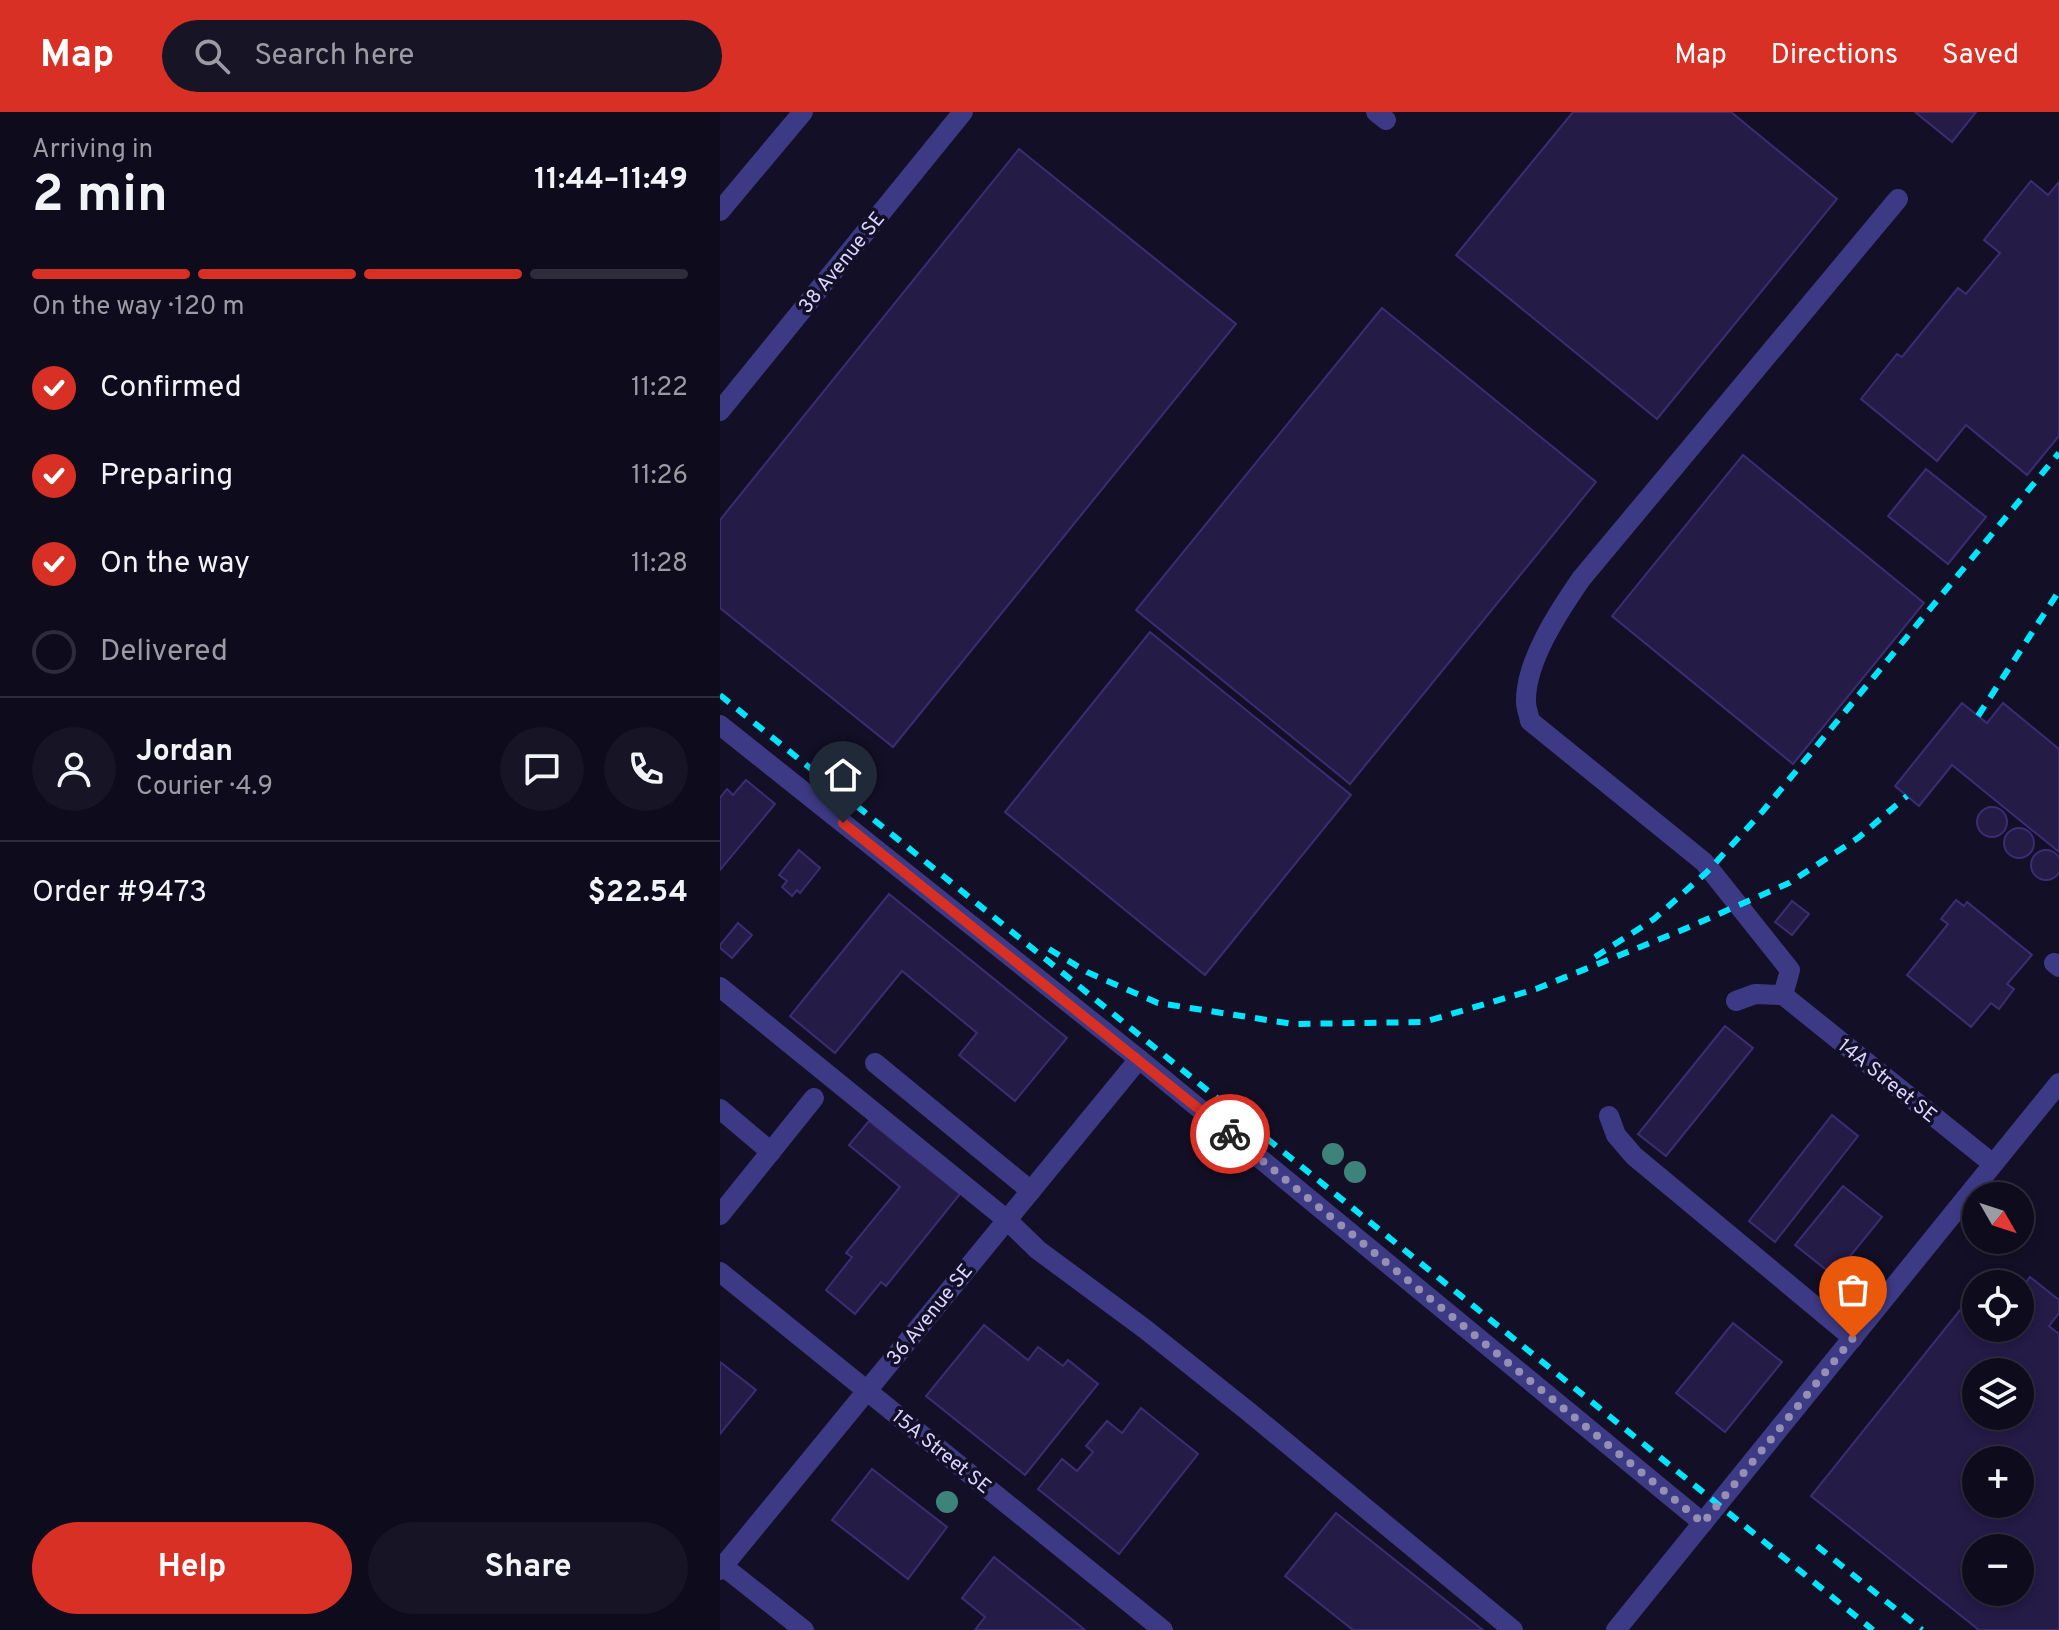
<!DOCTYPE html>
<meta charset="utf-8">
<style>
body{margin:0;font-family:Overpass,sans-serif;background:#171425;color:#f1f3f6;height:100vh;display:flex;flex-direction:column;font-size:30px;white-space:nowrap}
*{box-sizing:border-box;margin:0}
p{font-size:26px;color:#9b9ba3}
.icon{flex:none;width:44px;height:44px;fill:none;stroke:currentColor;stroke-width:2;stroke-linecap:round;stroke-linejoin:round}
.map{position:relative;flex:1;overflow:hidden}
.sheet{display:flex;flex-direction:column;background:#0e0b1c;width:720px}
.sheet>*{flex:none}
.needle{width:52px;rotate:129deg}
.fabs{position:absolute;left:1242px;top:1070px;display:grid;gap:16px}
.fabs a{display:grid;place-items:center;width:72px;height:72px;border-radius:50%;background:#0e0b1c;box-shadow:0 4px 12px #0003,0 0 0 2px #2e2b3b;font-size:40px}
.pin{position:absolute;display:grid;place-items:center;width:68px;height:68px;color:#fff;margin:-82px -34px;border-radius:50% 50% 50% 0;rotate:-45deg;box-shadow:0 0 8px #0007}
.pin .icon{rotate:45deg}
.courier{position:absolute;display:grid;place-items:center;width:80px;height:80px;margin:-40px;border:6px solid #d93025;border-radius:50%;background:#fff;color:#222;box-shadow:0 2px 10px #0007}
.headline em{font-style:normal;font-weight:700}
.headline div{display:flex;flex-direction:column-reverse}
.headline{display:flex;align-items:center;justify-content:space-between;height:136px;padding:0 32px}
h1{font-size:52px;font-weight:700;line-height:60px}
.bar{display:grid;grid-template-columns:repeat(4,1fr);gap:12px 8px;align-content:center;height:96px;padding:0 32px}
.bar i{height:10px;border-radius:6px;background:#2e2b3b}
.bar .on{background:#d93025}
.bar p{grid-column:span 4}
.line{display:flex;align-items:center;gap:20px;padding:0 32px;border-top:2px solid #2e2b3b}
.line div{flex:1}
.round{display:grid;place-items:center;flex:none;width:84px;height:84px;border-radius:42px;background:#171425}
ol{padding:0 32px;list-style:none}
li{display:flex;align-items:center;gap:24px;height:88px}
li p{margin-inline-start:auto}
li .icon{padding:8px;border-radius:50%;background:#d93025;color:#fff;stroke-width:4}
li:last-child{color:#9b9ba3}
li i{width:44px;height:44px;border:4px solid #2e2b3b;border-radius:50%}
.button{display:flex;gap:16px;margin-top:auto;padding:16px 32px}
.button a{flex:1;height:92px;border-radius:48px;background:#d93025;color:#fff;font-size:32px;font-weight:700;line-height:92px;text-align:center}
.button a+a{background:#171425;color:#f1f3f6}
header{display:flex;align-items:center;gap:48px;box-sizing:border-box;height:112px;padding:0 40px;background:#d93025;color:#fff}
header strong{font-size:38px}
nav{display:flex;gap:44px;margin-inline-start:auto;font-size:28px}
.search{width:560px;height:72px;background:#171425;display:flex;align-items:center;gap:20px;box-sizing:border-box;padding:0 28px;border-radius:44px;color:#9b9ba3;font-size:30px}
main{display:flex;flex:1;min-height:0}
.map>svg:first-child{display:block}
</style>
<header>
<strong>Map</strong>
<div class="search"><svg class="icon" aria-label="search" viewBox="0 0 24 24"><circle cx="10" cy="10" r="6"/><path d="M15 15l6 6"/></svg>Search here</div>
<nav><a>Map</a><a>Directions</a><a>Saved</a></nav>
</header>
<main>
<section class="sheet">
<div class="headline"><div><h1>2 min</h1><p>Arriving in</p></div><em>11:44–11:49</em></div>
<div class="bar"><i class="on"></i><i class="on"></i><i class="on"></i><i></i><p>On the way · 120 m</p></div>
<ol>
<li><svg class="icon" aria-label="check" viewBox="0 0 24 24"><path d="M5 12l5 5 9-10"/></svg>Confirmed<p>11:22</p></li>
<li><svg class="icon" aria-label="check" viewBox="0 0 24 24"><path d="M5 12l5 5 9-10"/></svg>Preparing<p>11:26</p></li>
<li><svg class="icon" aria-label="check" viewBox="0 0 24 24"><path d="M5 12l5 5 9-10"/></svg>On the way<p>11:28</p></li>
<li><i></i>Delivered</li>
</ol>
<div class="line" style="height:144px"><a class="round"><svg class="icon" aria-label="person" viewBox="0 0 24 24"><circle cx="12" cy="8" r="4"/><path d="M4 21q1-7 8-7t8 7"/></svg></a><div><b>Jordan</b><p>Courier · 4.9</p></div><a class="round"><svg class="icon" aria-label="chat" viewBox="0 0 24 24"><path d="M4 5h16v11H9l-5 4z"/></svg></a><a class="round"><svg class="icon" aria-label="phone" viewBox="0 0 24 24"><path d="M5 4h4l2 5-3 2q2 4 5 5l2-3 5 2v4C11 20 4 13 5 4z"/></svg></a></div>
<div class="line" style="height:104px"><div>Order #9473</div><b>$22.54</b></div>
<div class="button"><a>Help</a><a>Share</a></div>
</section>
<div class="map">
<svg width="1339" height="1518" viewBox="0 0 1339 1518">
<rect width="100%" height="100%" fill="#130f26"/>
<g fill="#241b47" stroke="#3b2d73" stroke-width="2" fill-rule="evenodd">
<polygon points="853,0 1011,0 1117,87 937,307 736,143"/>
<polygon points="1195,0 1256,0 1232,30"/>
<polygon points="299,37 516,212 173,635 0,496 0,408"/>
<polygon points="1311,69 1328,83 1339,70 1339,324 1307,363 1246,313 1217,349 1141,287 1177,242 1182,245 1238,176 1246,182 1280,141 1264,128"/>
<polygon points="662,196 876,370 630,672 416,498"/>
<polygon points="1023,343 1204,491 1073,652 892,504"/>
<polygon points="1206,357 1266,405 1228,452 1168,404"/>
<polygon points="430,520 631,683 485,863 285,700"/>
<polygon points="1242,591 1267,611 1283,591 1339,637 1339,740 1232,653 1199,694 1175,674"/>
<polygon points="26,668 55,692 0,758 0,686 7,677 13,683"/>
<circle cx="1272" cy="710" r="15"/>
<circle cx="1299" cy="731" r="15"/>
<polygon points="79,738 100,756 80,781 77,778 72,784 62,775 67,769 59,763"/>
<circle cx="1326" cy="753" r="15"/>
<polygon points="169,782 347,926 295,989 239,943 257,921 182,859 115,941 70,904"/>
<polygon points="1236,788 1244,794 1247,790 1312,843 1287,872 1294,877 1279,897 1271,891 1251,915 1187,863 1228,812 1221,807"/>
<polygon points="1072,789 1089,802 1072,823 1055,810"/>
<polygon points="18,811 32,823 12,846 0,836 0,833"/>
<polygon points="1005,914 1033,936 946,1044 918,1022"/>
<polygon points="1112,1003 1138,1024 1055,1130 1029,1109"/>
<polygon points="149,1009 240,1082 166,1174 161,1170 135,1202 106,1178 132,1145 126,1141 180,1075 129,1033"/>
<polygon points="1123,1074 1162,1105 1114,1164 1075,1133"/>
<path d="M1310,1165L1339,1188V1201L1329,1214L1339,1222V1518H1259L1091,1384L1256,1178V1216H1300V1178ZM1256,1260H1300V1304H1256ZM1256,1348H1300V1392H1256ZM1256,1436H1300V1480H1256Z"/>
<polygon points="1013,1211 1062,1250 1005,1320 956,1281"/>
<polygon points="264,1213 308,1248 318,1235 343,1254 348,1248 378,1272 305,1363 206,1284"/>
<polygon points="0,1250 36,1278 0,1322"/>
<polygon points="421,1296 478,1342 399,1442 318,1377 342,1347 357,1359 373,1340 366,1334 387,1309 402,1321"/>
<polygon points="152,1357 227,1415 188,1467 112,1408"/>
<polygon points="616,1401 763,1518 633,1518 565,1464"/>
<polygon points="274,1445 365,1518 255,1518 265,1505 242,1486"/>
</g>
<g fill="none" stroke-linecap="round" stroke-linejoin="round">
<g stroke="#3d3a85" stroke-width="20">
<polyline points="656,0 666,8"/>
<polyline points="0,99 83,0"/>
<polyline points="0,299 243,0"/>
<polyline points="0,613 419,947 983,1411"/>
<polyline points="1334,851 1339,855"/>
<polyline points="0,875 287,1108 318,1138 425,1217 529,1300 793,1518"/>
<path d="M1063,883L1070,858L984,750L810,609C809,603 806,596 806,590C805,550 839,499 861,467L1178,87"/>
<polyline points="1063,883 1273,1052"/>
<polyline points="1016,889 1035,882 1063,883"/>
<polyline points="155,951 311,1079"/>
<polyline points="0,997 51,1040"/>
<polyline points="889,1004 896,1023 914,1044 1133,1226"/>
<polyline points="0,1103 94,986"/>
<polyline points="0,1160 443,1518"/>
<polyline points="3,1454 84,1518"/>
<polyline points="0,1458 419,947"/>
<polyline points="896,1518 1339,971"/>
</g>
<g stroke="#00e5ff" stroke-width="6" stroke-dasharray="12 10" stroke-linecap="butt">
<polyline points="0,583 1153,1518"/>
<polyline points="1258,604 1339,479"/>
<polyline points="329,837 367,860 438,891 573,912 704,910 816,877 967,816 1069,771 1138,726 1187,684"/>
<polyline points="875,845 934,807 987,760 1043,699 1339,341"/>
<polyline points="1097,1434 1202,1518"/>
</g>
</g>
<g fill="#3d827b">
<circle cx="613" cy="1042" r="11"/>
<circle cx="635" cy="1060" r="11"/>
<circle cx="227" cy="1390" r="11"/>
</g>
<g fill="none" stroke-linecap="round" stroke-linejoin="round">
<polyline stroke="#948fb3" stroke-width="8" stroke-dasharray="0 14.4" points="510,1022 983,1411 1133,1226"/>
<polyline stroke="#d93025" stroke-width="10" points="123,711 510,1022"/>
</g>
<g text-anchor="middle" stroke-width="7" stroke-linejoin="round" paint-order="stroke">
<g font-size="20" fill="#d9d4ff" stroke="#130f26">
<text transform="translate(121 150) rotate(-51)" y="7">38 Avenue SE</text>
<text transform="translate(1168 968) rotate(39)" y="7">14A Street SE</text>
<text transform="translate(209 1202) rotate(-51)" y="7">36 Avenue SE</text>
<text transform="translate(222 1339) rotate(39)" y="7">15A Street SE</text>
</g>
</g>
</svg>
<div class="fabs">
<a><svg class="needle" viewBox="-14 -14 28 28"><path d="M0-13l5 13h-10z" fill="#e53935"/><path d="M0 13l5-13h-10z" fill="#9b9ba3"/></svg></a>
<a><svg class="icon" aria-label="locate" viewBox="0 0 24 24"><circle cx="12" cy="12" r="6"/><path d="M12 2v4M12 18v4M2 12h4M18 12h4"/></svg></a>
<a><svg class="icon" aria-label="layers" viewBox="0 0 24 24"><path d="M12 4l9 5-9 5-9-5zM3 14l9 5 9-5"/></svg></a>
<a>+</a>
<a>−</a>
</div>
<div class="pin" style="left:1133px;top:1226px;background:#ea580c"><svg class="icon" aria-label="bag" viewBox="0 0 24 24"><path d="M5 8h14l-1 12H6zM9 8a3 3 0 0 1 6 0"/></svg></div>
<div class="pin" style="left:123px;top:711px;background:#1f2937"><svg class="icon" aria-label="home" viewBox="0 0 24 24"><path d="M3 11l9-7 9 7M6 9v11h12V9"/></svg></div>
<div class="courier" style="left:510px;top:1022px"><svg class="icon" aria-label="bike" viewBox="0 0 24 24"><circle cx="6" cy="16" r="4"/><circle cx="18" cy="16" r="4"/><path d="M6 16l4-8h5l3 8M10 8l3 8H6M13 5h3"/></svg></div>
</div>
</main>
